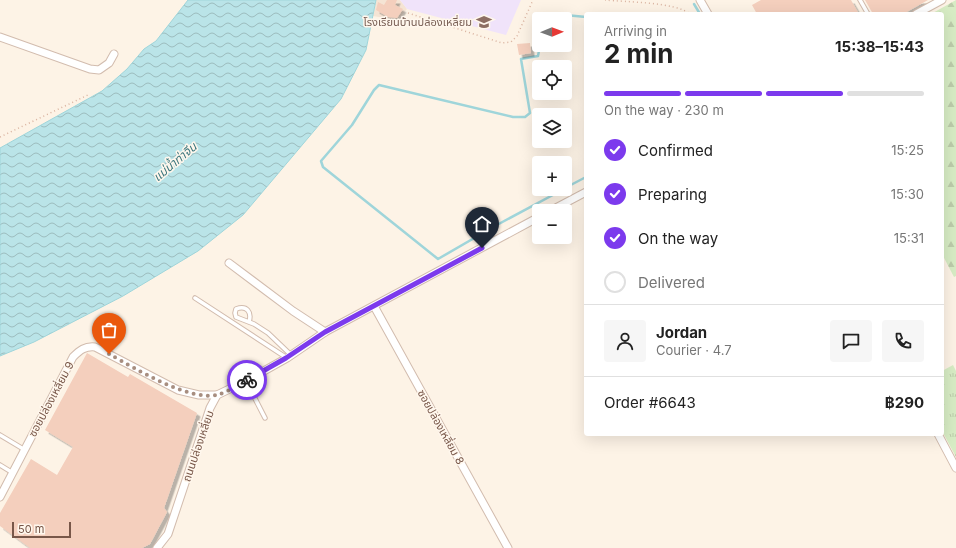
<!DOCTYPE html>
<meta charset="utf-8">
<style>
body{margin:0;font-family:Inter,"Noto Sans Thai",sans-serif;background:#f6f6f6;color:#222;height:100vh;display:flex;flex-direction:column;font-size:15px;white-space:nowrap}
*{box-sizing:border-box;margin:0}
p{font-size:13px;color:#767676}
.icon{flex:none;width:22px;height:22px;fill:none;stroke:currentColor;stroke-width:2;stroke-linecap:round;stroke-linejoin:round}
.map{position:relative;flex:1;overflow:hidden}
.details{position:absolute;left:584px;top:12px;width:360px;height:424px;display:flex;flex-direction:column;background:#fff;border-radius:4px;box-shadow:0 4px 16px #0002}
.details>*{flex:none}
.needle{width:26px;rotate:89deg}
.controls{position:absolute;left:532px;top:12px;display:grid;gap:8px}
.controls a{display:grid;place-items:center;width:40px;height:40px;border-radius:4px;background:#fff;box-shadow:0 4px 16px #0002;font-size:20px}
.scale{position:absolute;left:12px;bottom:10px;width:59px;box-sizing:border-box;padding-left:4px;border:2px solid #785749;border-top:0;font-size:11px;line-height:14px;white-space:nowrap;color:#785749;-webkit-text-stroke:3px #fff7ed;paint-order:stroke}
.pin{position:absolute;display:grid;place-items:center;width:34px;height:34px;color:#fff;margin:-41px -17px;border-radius:50% 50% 50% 0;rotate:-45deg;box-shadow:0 0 4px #0007}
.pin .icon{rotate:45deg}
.courier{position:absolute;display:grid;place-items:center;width:40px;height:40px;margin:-20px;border:3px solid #7c3aed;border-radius:50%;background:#fff;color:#222;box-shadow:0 1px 5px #0007}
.overview em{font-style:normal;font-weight:700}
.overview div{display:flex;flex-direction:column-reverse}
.overview{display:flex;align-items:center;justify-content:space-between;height:68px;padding:0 20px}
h1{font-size:26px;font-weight:700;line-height:30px}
.bar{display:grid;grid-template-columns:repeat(4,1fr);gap:6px 4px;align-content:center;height:48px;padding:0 20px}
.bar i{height:5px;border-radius:3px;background:#e0e0e0}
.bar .on{background:#7c3aed}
.bar p{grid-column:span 4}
.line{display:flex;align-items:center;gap:10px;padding:0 20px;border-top:1px solid #e0e0e0}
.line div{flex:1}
.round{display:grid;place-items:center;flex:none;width:42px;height:42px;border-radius:4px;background:#f6f6f6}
ol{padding:0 20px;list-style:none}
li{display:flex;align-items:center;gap:12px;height:44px}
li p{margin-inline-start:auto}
li .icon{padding:4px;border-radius:50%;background:#7c3aed;color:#fff;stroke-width:4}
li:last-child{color:#767676}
li i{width:22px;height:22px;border:2px solid #e0e0e0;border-radius:50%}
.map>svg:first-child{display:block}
</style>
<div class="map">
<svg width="956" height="548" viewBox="0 0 956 548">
<defs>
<pattern id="grass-tufts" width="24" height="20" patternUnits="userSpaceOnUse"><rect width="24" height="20" fill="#d7ecc4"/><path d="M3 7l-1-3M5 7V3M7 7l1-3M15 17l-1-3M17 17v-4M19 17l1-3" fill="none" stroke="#bcccaa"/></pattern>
<pattern id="forest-firs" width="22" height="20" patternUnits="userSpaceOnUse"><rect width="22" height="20" fill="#d7ecc4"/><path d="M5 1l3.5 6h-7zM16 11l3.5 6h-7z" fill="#bcccaa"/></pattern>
<pattern id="water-waves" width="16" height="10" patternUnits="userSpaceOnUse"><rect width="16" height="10" fill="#bae4e8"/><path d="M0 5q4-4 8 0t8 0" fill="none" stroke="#9cbcbe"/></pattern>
<filter id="shadow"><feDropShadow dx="3.5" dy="3.5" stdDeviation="0" flood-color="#0004"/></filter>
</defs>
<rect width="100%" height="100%" fill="#fdf3e6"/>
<polygon fill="#f5e4d4" points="376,0 400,0 407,9 397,20 373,16"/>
<polygon fill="#f0e3fa" points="400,0 521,0 506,35 407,9"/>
<polygon fill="url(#grass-tufts)" points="953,365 956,371 956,457 942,431 942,371"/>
<polygon fill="url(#forest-firs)" points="956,0 956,276 954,277 942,254 942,14 931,14"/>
<polygon fill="url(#water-waves)" stroke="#9fd5da" points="188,0 376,0 366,50 341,99 243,215 198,251 123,296 34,342 0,356 0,148 102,91 127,69 144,49 156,41"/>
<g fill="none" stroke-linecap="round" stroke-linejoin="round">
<g stroke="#9fd5da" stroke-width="2.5">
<polyline points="694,4 700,14"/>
<polyline points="545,19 555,14 586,17"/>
<polyline points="540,45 538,56 521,59 530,113 525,117 513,117 379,85 374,90 352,125 321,161 323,167 438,259 495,226 564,189"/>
<polyline points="565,188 586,177"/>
</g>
</g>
<g fill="#f4cfbd" filter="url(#shadow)">
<polygon points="387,0 397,0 395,5 403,9 397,18 388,17 376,10 378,2 384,5"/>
<polygon points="761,0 851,0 859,14 757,14 752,5"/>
<polygon points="865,0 928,0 903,14 873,14"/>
<polygon points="530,43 531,53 519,55 517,44"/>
<polygon points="87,353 128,377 130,374 197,413 164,508 167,512 150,544 142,548 30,548 0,526 0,513 31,459 57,475 73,447 45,430"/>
</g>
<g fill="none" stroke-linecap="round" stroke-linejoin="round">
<g stroke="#d2bcae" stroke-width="5.5">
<g id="service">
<polyline points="860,0 868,14"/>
<polyline points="195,298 287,358"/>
<path d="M249,322C252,312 247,305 236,309L235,313L236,317L254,324L268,333L291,355"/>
<polyline points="246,381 265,418"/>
<polyline points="0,435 25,450"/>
<polyline points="0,465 13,473"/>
</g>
</g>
<g stroke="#d2bcae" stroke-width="9">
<g id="minor">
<polyline points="700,0 708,14"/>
<polyline points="916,14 942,0"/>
<polyline points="0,37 90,69 99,70 109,63 114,54"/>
<polyline points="550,211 586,192"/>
<polyline points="229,263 293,311 325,332"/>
<polyline points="374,306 508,548"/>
<polyline points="938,434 956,468"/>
<path d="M0,497L73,357C80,350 85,346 95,347L178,390L199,395H217"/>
<polyline points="157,548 168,534 210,408 217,395 246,381 287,358 325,332 539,217"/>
</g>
</g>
<g stroke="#d9b29f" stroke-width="1.5" stroke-dasharray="1 3" stroke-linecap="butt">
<path d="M605,0C625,2 676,2 690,14"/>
<polyline points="408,13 502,43 511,42 517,36 533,0"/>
<polyline points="0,137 90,94"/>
</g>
<use href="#service" stroke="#fff" stroke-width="3.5"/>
<use href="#minor" stroke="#fff" stroke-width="7"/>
</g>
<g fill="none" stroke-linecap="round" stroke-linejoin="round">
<path stroke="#a78e80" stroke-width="4" stroke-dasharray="0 7.2" d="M109,354C135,368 187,401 217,395C225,393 239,385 247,380"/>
<polyline stroke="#7c3aed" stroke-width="5" points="247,380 286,358 325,332 482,248"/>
</g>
<defs>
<g id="school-bare" transform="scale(1.2)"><path d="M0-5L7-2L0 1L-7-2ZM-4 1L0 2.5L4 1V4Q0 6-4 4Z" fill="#8d6e63" stroke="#fff7ed" stroke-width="2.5" paint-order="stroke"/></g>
</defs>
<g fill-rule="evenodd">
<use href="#school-bare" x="484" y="22"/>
</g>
<g text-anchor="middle" stroke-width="3" stroke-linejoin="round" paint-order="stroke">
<g font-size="11" fill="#785e54" stroke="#fff7ed" text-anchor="end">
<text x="472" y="26">โรงเรียนบ้านปล่องเหลี่ยม</text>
</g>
<g font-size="11" fill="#785749" stroke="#fff7ed">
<text transform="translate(51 399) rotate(-62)" y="4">ซอยปล่องเหลี่ยม 9</text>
<text transform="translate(441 427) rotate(61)" y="4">ซอยปล่องเหลี่ยม 8</text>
<text transform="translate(198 446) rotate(-71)" y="4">ถนนปล่องเหลี่ยม</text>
</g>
<g font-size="12" font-style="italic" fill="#3c777e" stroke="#fff7ed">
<text transform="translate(175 162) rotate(-40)" y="4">แม่น้ำท่าจีน</text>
</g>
</g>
</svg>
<div class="controls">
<a><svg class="needle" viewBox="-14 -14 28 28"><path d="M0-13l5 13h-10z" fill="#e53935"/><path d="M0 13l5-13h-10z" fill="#767676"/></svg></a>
<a><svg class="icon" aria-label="locate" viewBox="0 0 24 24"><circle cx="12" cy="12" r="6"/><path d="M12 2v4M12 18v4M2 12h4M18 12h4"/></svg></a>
<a><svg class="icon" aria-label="layers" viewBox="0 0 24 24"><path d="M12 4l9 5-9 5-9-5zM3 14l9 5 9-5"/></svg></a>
<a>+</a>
<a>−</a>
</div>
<div class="scale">50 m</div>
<div class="pin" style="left:109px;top:354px;background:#ea580c"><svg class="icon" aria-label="bag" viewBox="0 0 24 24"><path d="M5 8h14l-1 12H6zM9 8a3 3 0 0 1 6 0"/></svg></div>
<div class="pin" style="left:482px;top:248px;background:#1f2937"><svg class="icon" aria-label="home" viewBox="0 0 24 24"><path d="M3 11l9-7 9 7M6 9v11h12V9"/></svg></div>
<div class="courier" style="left:247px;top:380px"><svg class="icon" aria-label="bike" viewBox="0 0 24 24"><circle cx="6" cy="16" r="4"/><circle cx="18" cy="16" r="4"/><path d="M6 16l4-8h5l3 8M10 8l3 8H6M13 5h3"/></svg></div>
<section class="details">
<div class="overview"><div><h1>2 min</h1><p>Arriving in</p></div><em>15:38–15:43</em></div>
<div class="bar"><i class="on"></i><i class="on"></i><i class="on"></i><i></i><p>On the way · 230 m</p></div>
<ol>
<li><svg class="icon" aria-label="check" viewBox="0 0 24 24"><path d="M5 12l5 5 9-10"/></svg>Confirmed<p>15:25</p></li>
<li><svg class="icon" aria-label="check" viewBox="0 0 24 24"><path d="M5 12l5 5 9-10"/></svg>Preparing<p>15:30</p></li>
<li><svg class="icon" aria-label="check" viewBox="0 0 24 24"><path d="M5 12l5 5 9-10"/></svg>On the way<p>15:31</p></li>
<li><i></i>Delivered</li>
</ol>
<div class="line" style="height:72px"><a class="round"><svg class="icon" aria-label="person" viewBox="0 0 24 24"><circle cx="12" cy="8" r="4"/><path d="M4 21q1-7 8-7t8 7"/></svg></a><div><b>Jordan</b><p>Courier · 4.7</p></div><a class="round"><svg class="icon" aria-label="chat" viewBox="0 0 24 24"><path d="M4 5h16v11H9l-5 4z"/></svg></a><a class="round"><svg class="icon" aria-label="phone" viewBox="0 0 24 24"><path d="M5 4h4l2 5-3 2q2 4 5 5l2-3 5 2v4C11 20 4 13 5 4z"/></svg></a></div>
<div class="line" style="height:52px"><div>Order #6643</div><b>฿290</b></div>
</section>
</div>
